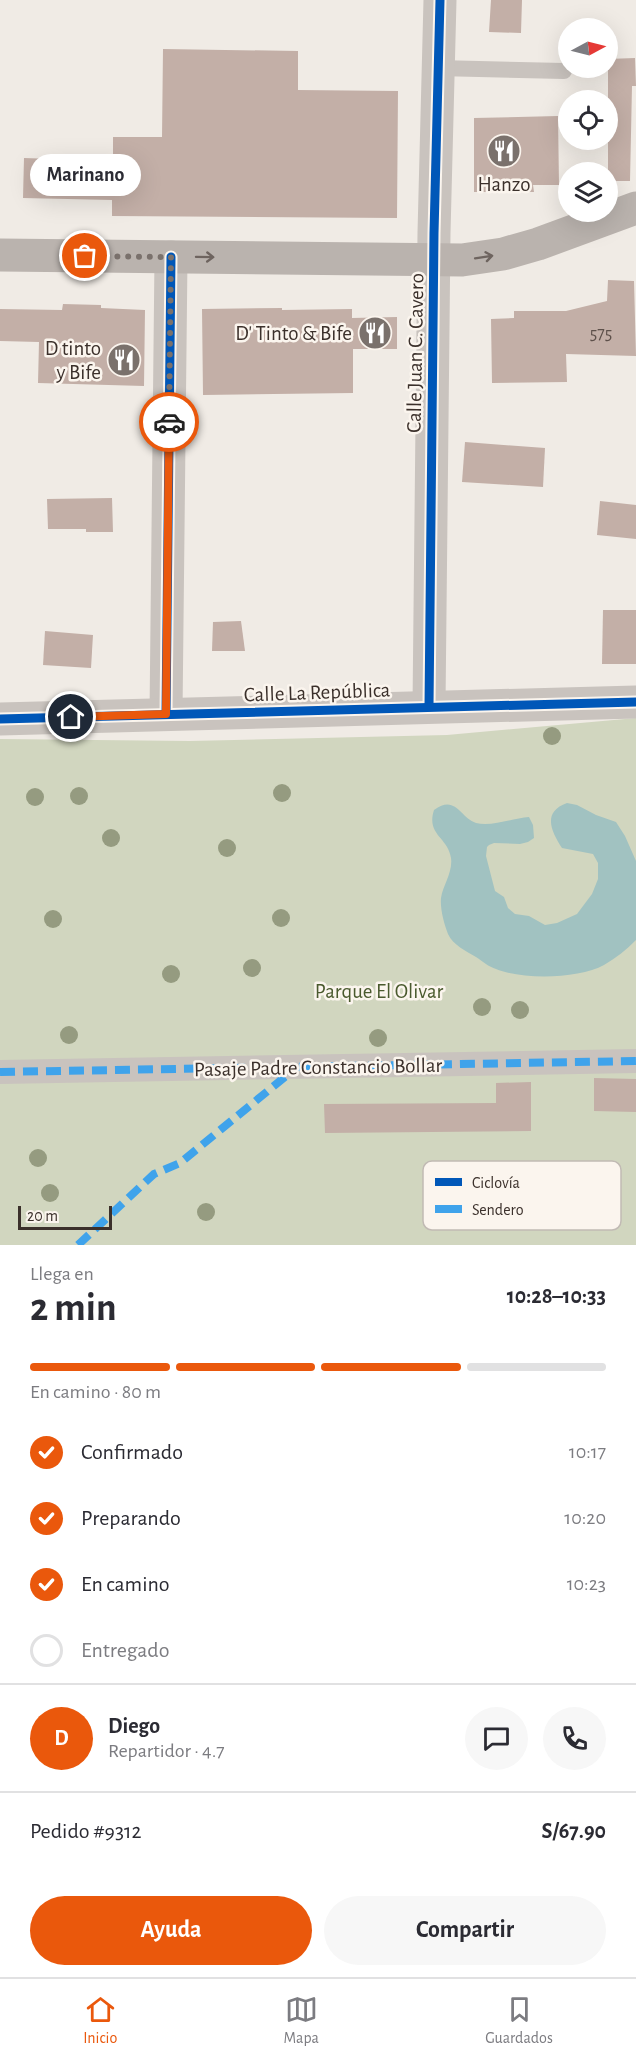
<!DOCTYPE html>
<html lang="es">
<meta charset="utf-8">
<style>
body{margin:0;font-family:"Alegreya Sans",sans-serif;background:#f7f7f7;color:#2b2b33;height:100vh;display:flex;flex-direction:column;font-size:22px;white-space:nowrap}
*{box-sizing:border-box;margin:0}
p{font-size:20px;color:#7c7c81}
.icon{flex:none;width:33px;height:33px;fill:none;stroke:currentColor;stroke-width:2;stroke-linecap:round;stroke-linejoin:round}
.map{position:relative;height:1245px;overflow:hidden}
.panel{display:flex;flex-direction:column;background:#fff;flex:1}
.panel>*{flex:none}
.needle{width:39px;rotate:83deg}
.controls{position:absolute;left:558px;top:18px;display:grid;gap:12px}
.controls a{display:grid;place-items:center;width:60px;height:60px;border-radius:50%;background:#fff;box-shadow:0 6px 24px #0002;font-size:30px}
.scale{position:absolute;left:18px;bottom:15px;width:94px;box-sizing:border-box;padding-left:6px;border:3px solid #3b302b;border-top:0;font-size:16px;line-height:21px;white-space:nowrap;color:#3b302b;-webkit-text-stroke:4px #fbf5ee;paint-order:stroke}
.pin{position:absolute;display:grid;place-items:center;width:51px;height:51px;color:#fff;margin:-26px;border:3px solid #fff;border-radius:50%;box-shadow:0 2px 6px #0007}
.courier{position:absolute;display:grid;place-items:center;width:60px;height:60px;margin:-30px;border:4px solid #ea580c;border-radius:50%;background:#fff;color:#222;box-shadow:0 2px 8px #0007}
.bubble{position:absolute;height:42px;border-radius:21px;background:#fff;box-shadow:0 6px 24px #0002;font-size:20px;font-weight:700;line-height:42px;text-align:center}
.overview em{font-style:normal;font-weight:700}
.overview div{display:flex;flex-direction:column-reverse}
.overview{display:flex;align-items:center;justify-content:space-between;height:102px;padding:0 30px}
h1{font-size:39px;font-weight:700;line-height:45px}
.bar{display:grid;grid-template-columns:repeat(4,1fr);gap:9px 6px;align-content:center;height:72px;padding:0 30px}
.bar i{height:8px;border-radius:4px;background:#e1e1e2}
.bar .on{background:#ea580c}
.bar p{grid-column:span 4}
.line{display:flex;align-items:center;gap:15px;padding:0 30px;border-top:2px solid #e1e1e2}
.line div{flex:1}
.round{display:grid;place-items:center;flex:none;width:63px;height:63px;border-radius:32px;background:#f7f7f7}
ol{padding:0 30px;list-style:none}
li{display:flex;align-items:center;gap:18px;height:66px}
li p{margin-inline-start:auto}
li .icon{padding:6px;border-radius:50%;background:#ea580c;color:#fff;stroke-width:4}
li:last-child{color:#7c7c81}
li i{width:33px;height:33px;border:3px solid #e1e1e2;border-radius:50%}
.primary-button{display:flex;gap:12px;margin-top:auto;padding:12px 30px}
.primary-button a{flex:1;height:69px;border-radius:36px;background:#ea580c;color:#fff;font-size:24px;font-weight:700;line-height:69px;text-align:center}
.primary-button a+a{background:#f7f7f7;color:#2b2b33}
.dock{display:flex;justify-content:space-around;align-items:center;height:84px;border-top:2px solid #e1e1e2;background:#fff;font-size:16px;color:#7c7c81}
.dock a{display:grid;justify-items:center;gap:3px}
.dock .on{color:#ea580c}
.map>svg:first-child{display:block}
</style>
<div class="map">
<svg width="636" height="1245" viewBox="0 0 636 1245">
<rect width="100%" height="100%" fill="#f0ebe5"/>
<polygon fill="#d1d6bf" points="636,718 636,1245 0,1245 0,739 190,741 447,735"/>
<path fill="#a1c2c1" d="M567,803L577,805L596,815L616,822L625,836L636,861V940C626,950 616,958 604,965C579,979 522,980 496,969C489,967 482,961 476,957C466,951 453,945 448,934C444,924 440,909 441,898C443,885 453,872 451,858C448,837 426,835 434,810C456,794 460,818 476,823C492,827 513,818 529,817L533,825L534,838L528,842L520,844L494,843L489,845L487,847L486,856L495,891L504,897L508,908L515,914L529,916L545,925L557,923L577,914L592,894L598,879V863L593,854L562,848C551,831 542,812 567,803Z"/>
<g fill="#c3afa7">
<polygon points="491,0 522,0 521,33 489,32"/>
<polygon points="163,49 298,51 298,90 398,91 397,218 112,216 112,200 23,198 24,158 113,161 113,137 162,137"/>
<polygon points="635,58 636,86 632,86 630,181 608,181 608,59"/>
<polygon points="558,116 559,185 533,185 534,192 474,192 474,118"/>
<polygon points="608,280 634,281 636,356 566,354 567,382 492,383 491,319 514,318 514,311 566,311 607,301"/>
<polygon points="63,304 101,305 101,308 145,310 144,386 38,383 39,342 0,341 0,309 62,310"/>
<polygon points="282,308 282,310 352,309 352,318 397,317 397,349 353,349 353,393 203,395 202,309"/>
<polygon points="465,442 545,448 543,487 462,482"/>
<polygon points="112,498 113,532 86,532 86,529 48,529 47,499"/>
<polygon points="600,501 636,505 636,539 597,535"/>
<polygon points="603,610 636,610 636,664 602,664"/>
<polygon points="241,621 245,651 212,651 213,622"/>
<polygon points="45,631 93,635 91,668 43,665"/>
<polygon points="594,1078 636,1079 636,1112 594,1111"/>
<polygon points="531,1082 531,1131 325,1133 324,1104 496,1103 496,1083"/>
</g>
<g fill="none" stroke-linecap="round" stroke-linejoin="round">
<polyline stroke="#c9c3be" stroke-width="16" points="437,68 564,71"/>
<polyline stroke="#c9c3be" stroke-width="24" points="0,1072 636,1061"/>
<g stroke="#c9c3be" stroke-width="33">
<polyline points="429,706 434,233 440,0"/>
<polyline points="166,714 171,257"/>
<polyline points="0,719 636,702"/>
</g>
<polyline stroke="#bab3ae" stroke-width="33" points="0,255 462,260 503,254 538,244 636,208"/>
<g stroke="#3fa3eb" stroke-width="8" stroke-dasharray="15 8" stroke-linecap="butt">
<polyline points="0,1072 636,1061"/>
<polyline points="78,1245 154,1174 180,1163 297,1067"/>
</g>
<g stroke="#fbf5ee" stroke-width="13">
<g id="cycleway">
<polyline points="429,706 434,233 440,0"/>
<polyline points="166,714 171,257"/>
<polyline points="0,719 636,702"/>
</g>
</g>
<use href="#cycleway" stroke="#0057b8" stroke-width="9"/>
</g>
<g fill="#959b80">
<circle cx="552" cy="736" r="9"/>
<circle cx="282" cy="793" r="9"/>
<circle cx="79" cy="796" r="9"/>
<circle cx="35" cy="797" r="9"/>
<circle cx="111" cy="838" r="9"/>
<circle cx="227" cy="848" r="9"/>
<circle cx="281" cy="918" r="9"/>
<circle cx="53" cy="919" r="9"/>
<circle cx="252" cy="968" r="9"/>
<circle cx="171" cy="974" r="9"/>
<circle cx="482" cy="1007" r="9"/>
<circle cx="520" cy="1010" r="9"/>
<circle cx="69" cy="1035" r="9"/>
<circle cx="378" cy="1038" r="9"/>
<circle cx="38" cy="1158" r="9"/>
<circle cx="50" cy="1193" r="9"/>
<circle cx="206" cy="1212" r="9"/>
</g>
<defs><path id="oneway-shaft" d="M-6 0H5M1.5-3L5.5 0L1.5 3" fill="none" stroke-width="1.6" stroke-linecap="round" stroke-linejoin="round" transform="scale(1.5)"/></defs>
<g stroke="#6e645f">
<use href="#oneway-shaft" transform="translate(205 257) rotate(1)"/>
<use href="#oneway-shaft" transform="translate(484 257) rotate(-9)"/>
</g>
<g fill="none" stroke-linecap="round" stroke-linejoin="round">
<polyline stroke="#7a716c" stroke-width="6" stroke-dasharray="0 10.8" points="85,256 171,257 169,422"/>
<polyline stroke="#ea580c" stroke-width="8" points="71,717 166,714 169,422"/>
</g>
<defs>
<g id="restaurant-disc" transform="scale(1.725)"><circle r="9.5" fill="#7a716c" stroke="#fbf5ee"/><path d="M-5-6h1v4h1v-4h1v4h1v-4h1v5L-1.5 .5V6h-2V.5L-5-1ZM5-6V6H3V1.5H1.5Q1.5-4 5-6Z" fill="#fff"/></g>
</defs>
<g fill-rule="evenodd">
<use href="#restaurant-disc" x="504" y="151"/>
<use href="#restaurant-disc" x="375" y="333"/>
<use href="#restaurant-disc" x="124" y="360"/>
</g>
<g text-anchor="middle" stroke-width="5" stroke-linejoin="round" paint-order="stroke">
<g font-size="18" fill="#5d504a">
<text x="601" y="339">575</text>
</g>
<g font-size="21" fill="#3b302b" stroke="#fbf5ee" text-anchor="end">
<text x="504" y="191" text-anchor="middle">Hanzo</text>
<text x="352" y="340">D' Tinto &amp; Bife</text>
<text x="101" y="355">D tinto<tspan x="101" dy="24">y Bife</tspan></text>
</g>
<g font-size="21" fill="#3b302b" stroke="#fbf5ee">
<text transform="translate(415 353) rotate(-89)" y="7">Calle Juan C. Cavero</text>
<text transform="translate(317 692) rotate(-2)" y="7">Calle La República</text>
<text transform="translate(318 1067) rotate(-1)" y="7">Pasaje Padre Constancio Bollar</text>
</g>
<g font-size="21" fill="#4a5a2e" stroke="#fbf5ee">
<text x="379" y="998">Parque El Olivar</text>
</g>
</g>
<rect x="423" y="1161" width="198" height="69" rx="9" fill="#fbf5ee" stroke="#c1bab4" stroke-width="1.5"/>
<rect x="435" y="1178" width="27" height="8" fill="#0057b8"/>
<rect x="435" y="1205" width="27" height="8" fill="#3fa3eb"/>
<g font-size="16" fill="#3b302b">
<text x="472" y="1188">Ciclovía</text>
<text x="472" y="1215">Sendero</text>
</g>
</svg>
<div class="controls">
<a><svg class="needle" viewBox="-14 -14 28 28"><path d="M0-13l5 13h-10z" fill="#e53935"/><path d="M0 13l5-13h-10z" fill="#7c7c81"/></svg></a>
<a><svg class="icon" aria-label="locate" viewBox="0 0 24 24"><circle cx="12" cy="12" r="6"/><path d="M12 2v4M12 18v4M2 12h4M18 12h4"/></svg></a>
<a><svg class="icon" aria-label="layers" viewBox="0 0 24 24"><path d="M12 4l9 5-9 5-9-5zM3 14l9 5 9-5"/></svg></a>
</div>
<div class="scale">20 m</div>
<div class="pin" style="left:85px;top:256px;background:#ea580c"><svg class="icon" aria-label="bag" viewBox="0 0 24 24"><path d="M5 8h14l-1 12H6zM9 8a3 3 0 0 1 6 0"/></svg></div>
<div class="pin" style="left:71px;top:717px;background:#1f2937"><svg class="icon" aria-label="home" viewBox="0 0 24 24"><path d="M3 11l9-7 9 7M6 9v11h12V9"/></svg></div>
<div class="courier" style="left:169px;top:422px"><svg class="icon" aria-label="car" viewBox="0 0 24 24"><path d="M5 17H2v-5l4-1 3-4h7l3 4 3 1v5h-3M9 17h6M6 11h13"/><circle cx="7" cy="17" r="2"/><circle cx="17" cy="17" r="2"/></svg></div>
<div class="bubble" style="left:30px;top:154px;width:111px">Marinano</div>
</div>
<section class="panel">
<div class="overview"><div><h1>2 min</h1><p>Llega en</p></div><em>10:28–10:33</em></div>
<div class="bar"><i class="on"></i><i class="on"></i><i class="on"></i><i></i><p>En camino · 80 m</p></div>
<ol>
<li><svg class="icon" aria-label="check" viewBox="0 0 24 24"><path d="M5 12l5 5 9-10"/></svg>Confirmado<p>10:17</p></li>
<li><svg class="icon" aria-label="check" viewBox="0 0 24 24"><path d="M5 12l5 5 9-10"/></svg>Preparando<p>10:20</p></li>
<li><svg class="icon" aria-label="check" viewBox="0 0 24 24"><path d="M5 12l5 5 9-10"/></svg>En camino<p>10:23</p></li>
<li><i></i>Entregado</li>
</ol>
<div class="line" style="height:108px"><b class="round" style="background:#ea580c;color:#fff">D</b><div><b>Diego</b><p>Repartidor · 4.7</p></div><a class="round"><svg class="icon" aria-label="chat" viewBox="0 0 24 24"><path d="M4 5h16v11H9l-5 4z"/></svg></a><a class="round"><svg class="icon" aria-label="phone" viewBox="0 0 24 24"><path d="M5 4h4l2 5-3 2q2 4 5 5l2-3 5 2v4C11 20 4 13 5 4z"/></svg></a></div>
<div class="line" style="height:78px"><div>Pedido #9312</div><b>S/67.90</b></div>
<div class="primary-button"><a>Ayuda</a><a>Compartir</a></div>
</section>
<nav class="dock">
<a class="on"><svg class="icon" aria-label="home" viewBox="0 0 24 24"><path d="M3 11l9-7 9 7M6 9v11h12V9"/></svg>Inicio</a>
<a><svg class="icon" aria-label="map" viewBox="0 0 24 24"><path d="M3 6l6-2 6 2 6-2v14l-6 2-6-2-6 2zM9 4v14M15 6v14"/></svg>Mapa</a>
<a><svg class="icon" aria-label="saved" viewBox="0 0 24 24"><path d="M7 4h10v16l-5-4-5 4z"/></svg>Guardados</a>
</nav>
